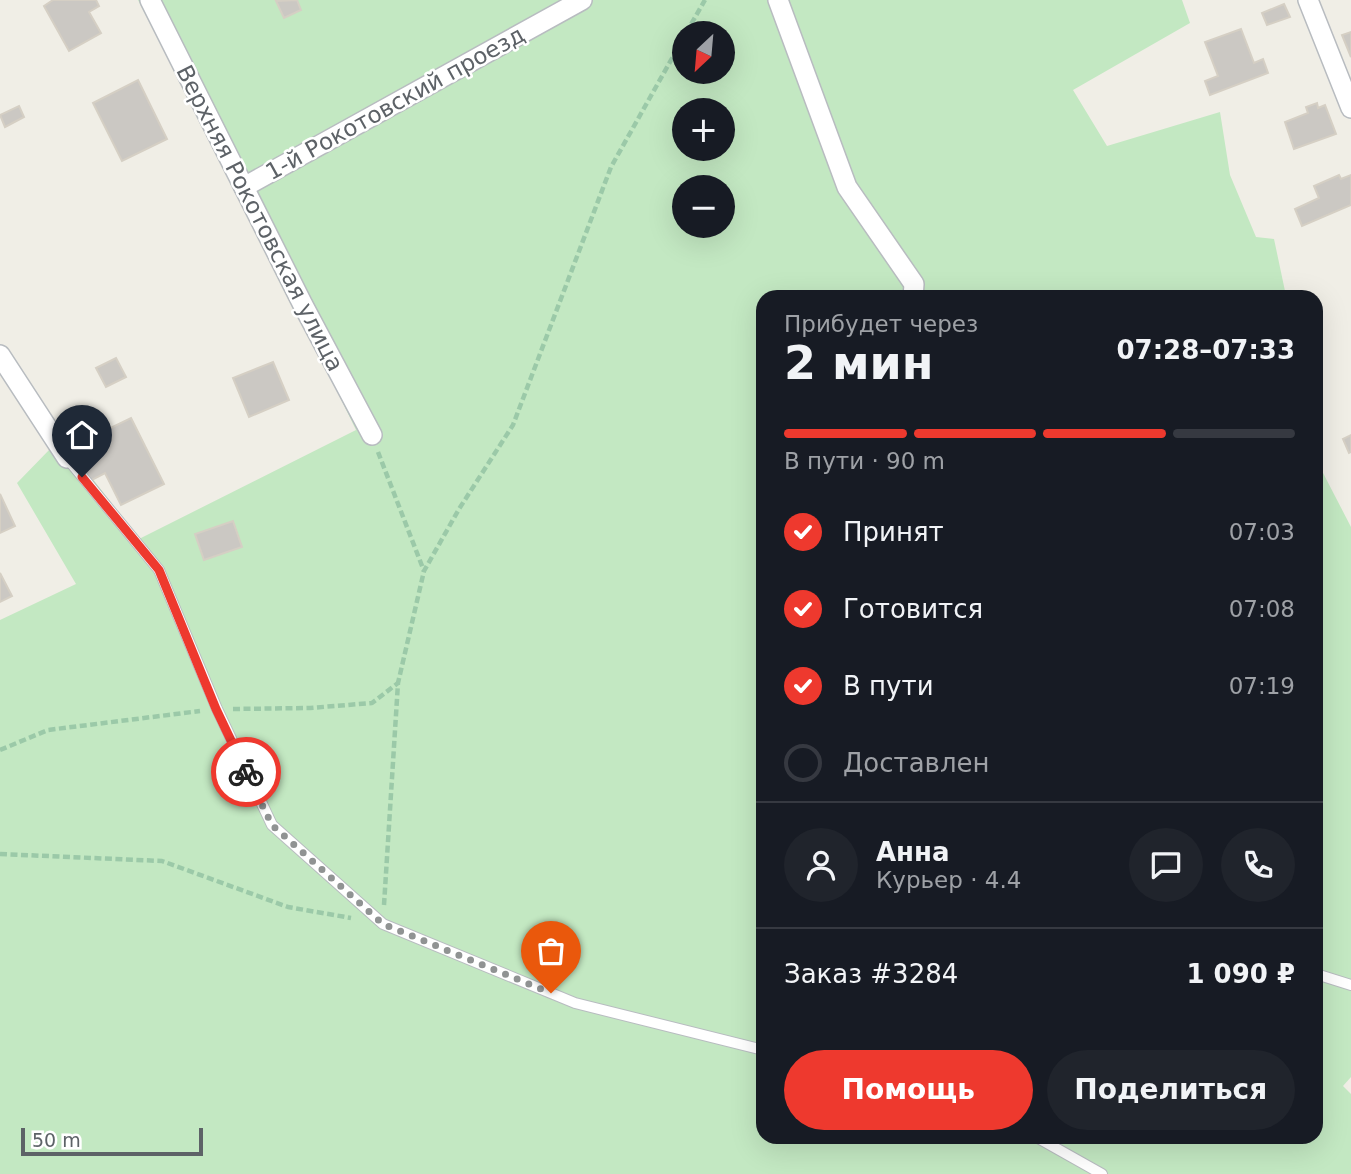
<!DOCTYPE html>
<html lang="ru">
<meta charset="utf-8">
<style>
body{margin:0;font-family:"DejaVu Sans",sans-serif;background:#20242c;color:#f1f3f6;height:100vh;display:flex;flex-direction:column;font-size:26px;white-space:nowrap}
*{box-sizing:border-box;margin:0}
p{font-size:23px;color:#9ea1a6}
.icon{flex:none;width:38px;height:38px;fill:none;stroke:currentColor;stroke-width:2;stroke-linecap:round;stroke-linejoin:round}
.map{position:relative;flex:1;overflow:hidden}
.side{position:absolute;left:756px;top:290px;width:567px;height:854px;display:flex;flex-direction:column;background:#171b24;border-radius:21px;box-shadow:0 7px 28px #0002}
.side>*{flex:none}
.needle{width:46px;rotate:206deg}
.tools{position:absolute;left:672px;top:21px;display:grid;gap:14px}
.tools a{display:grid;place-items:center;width:63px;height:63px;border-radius:50%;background:#171b24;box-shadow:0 7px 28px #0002;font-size:35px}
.scale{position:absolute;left:21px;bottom:18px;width:182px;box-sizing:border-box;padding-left:7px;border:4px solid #5d6267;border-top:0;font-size:19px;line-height:24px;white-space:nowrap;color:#5d6267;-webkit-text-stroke:5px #fff;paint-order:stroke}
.pin{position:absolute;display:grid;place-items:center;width:60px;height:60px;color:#fff;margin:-72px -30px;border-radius:50% 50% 50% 0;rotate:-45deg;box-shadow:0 0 7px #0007}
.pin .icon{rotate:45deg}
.courier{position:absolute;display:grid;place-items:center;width:70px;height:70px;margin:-35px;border:5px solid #ee392e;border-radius:50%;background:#fff;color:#222;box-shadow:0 2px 9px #0007}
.summary em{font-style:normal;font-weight:600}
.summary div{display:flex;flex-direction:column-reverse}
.summary{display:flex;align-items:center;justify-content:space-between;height:119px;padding:0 28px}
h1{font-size:46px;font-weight:600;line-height:52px}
.bar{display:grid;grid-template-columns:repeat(4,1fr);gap:10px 7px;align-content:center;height:84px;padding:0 28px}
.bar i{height:9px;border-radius:5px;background:#363941}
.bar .current{background:#ee392e}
.bar p{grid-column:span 4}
.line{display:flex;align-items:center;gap:18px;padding:0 28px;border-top:2px solid #363941}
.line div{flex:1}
.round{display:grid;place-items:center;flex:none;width:74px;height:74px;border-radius:37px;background:#20242c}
ol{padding:0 28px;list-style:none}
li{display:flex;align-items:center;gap:21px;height:77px}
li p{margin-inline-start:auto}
li .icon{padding:7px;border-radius:50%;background:#ee392e;color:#fff;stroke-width:4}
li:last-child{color:#9ea1a6}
li i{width:38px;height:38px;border:4px solid #363941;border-radius:50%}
.action{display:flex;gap:14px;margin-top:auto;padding:14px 28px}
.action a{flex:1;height:80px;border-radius:42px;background:#ee392e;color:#fff;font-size:28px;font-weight:600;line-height:80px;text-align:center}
.action a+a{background:#20242c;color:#f1f3f6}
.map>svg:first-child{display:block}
</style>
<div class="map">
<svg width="1351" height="1174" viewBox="0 0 1351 1174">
<rect width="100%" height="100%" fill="#f0eee6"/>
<path fill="#c3e8c2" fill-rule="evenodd" d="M138,0H1182L1190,23L1073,90L1107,146L1220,112L1230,175L1256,237L1274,239L1285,291L1274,298H763V1138H1316V471L1321,469L1351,527V1077L1343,1086L1351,1094V1174H0V620L76,584L17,483L50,449L69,448L139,539L356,430L298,311ZM684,33H723V72H684ZM684,110H723V149H684ZM684,187H723V226H684Z"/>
<g fill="#cbc8c3" stroke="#d5cfc4" stroke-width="2">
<polygon points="53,0 96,0 99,6 89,12 101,33 69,51 44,6"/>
<polygon points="297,0 301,10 284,18 276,1"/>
<polygon points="1284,4 1290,17 1267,25 1262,13"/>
<polygon points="1241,29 1254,63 1263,59 1268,73 1210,95 1205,81 1218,76 1205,42"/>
<polygon points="1351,32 1351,57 1342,35"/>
<polygon points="138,80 167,139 122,161 93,103"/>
<polygon points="1317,103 1318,108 1325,105 1336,134 1294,149 1285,122 1308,113 1306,107"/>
<polygon points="19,106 24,117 5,127 0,115"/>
<polygon points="1339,175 1341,179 1351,175 1351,205 1302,226 1295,209 1319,198 1314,186"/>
<polygon points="116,358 126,377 106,387 96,368"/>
<polygon points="273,362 289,400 249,417 233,378"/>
<polygon points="131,418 164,484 121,505 105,473 90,481 73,446"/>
<polygon points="1351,435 1351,452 1349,453 1343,439"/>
<polygon points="0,494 15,526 0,533"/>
<polygon points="233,521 242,547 204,560 195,534"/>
<polygon points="0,573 12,596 0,602"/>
</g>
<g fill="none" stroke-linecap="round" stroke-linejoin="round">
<g stroke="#b8bcc0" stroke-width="12">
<g id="lane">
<polyline points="67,458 159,570 217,709 272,825 383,924 575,1003 763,1050"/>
<polyline points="1316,974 1351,985"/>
<polyline points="1038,1138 1102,1174"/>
</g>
</g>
<g stroke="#b8bcc0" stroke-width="22">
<g id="street">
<polyline points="150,0 303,305 372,435"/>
<polyline points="778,0 847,187 914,284 913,298"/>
<polyline points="1308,0 1351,108"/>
<polyline points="244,187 582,0"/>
<polyline points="0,355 67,458"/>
</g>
</g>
<g stroke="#9bc9a8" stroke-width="4.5" stroke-dasharray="7 3.5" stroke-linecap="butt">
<polyline points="686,33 705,0"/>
<polyline points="378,452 424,571"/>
<polyline points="233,709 310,708 372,703 398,683"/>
<polyline points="0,750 48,730 200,711"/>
<polyline points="0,854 162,861 288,907 351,918"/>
<polyline points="384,905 398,683 424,571 459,509 513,425 611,167 684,37"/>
</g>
<use href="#lane" stroke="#fff" stroke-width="10"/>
<use href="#street" stroke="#fff" stroke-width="19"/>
</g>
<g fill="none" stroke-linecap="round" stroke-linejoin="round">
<polyline stroke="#909393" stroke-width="7" stroke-dasharray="0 12.6" points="246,772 272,825 383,924 551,993"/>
<polyline stroke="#ee392e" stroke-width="9" points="82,477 159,570 216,709 246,772"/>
</g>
<g text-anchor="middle" stroke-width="5" stroke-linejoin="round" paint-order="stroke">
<g font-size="23" fill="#5d6267" stroke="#fff">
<text transform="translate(395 103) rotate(-29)" y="8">1-й Рокотовский проезд</text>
<text transform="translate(260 218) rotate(63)" y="8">Верхняя Рокотовская улица</text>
</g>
</g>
</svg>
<div class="tools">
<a><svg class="needle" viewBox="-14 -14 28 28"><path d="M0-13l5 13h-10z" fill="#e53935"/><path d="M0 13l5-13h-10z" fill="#9ea1a6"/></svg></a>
<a>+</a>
<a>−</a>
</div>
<div class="scale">50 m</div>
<div class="pin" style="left:551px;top:993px;background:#ea580c"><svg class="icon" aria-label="bag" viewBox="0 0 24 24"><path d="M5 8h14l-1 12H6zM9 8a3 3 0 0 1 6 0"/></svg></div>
<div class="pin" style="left:82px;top:477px;background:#1f2937"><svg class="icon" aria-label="home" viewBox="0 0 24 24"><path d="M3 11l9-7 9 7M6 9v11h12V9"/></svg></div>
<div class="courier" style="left:246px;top:772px"><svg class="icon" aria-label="bike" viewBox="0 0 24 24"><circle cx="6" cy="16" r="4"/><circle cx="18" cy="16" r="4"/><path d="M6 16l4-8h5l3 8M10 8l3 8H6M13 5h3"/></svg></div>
<section class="side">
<div class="summary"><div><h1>2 мин</h1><p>Прибудет через</p></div><em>07:28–07:33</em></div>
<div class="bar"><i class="current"></i><i class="current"></i><i class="current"></i><i></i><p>В пути · 90 m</p></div>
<ol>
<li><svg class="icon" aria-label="check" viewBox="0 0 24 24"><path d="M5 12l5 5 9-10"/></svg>Принят<p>07:03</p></li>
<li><svg class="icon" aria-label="check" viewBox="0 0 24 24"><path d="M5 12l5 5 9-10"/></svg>Готовится<p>07:08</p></li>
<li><svg class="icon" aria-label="check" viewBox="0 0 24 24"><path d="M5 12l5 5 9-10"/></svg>В пути<p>07:19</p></li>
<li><i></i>Доставлен</li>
</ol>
<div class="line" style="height:126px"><a class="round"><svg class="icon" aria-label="person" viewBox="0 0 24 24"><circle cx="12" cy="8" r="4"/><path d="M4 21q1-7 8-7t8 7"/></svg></a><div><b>Анна</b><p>Курьер · 4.4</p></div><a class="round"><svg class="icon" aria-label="chat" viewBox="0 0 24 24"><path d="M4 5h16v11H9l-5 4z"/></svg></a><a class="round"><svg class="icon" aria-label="phone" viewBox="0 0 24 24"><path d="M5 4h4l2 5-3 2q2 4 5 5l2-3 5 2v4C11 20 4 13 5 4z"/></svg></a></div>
<div class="line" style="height:91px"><div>Заказ #3284</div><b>1 090 ₽</b></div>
<div class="action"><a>Помощь</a><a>Поделиться</a></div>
</section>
</div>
